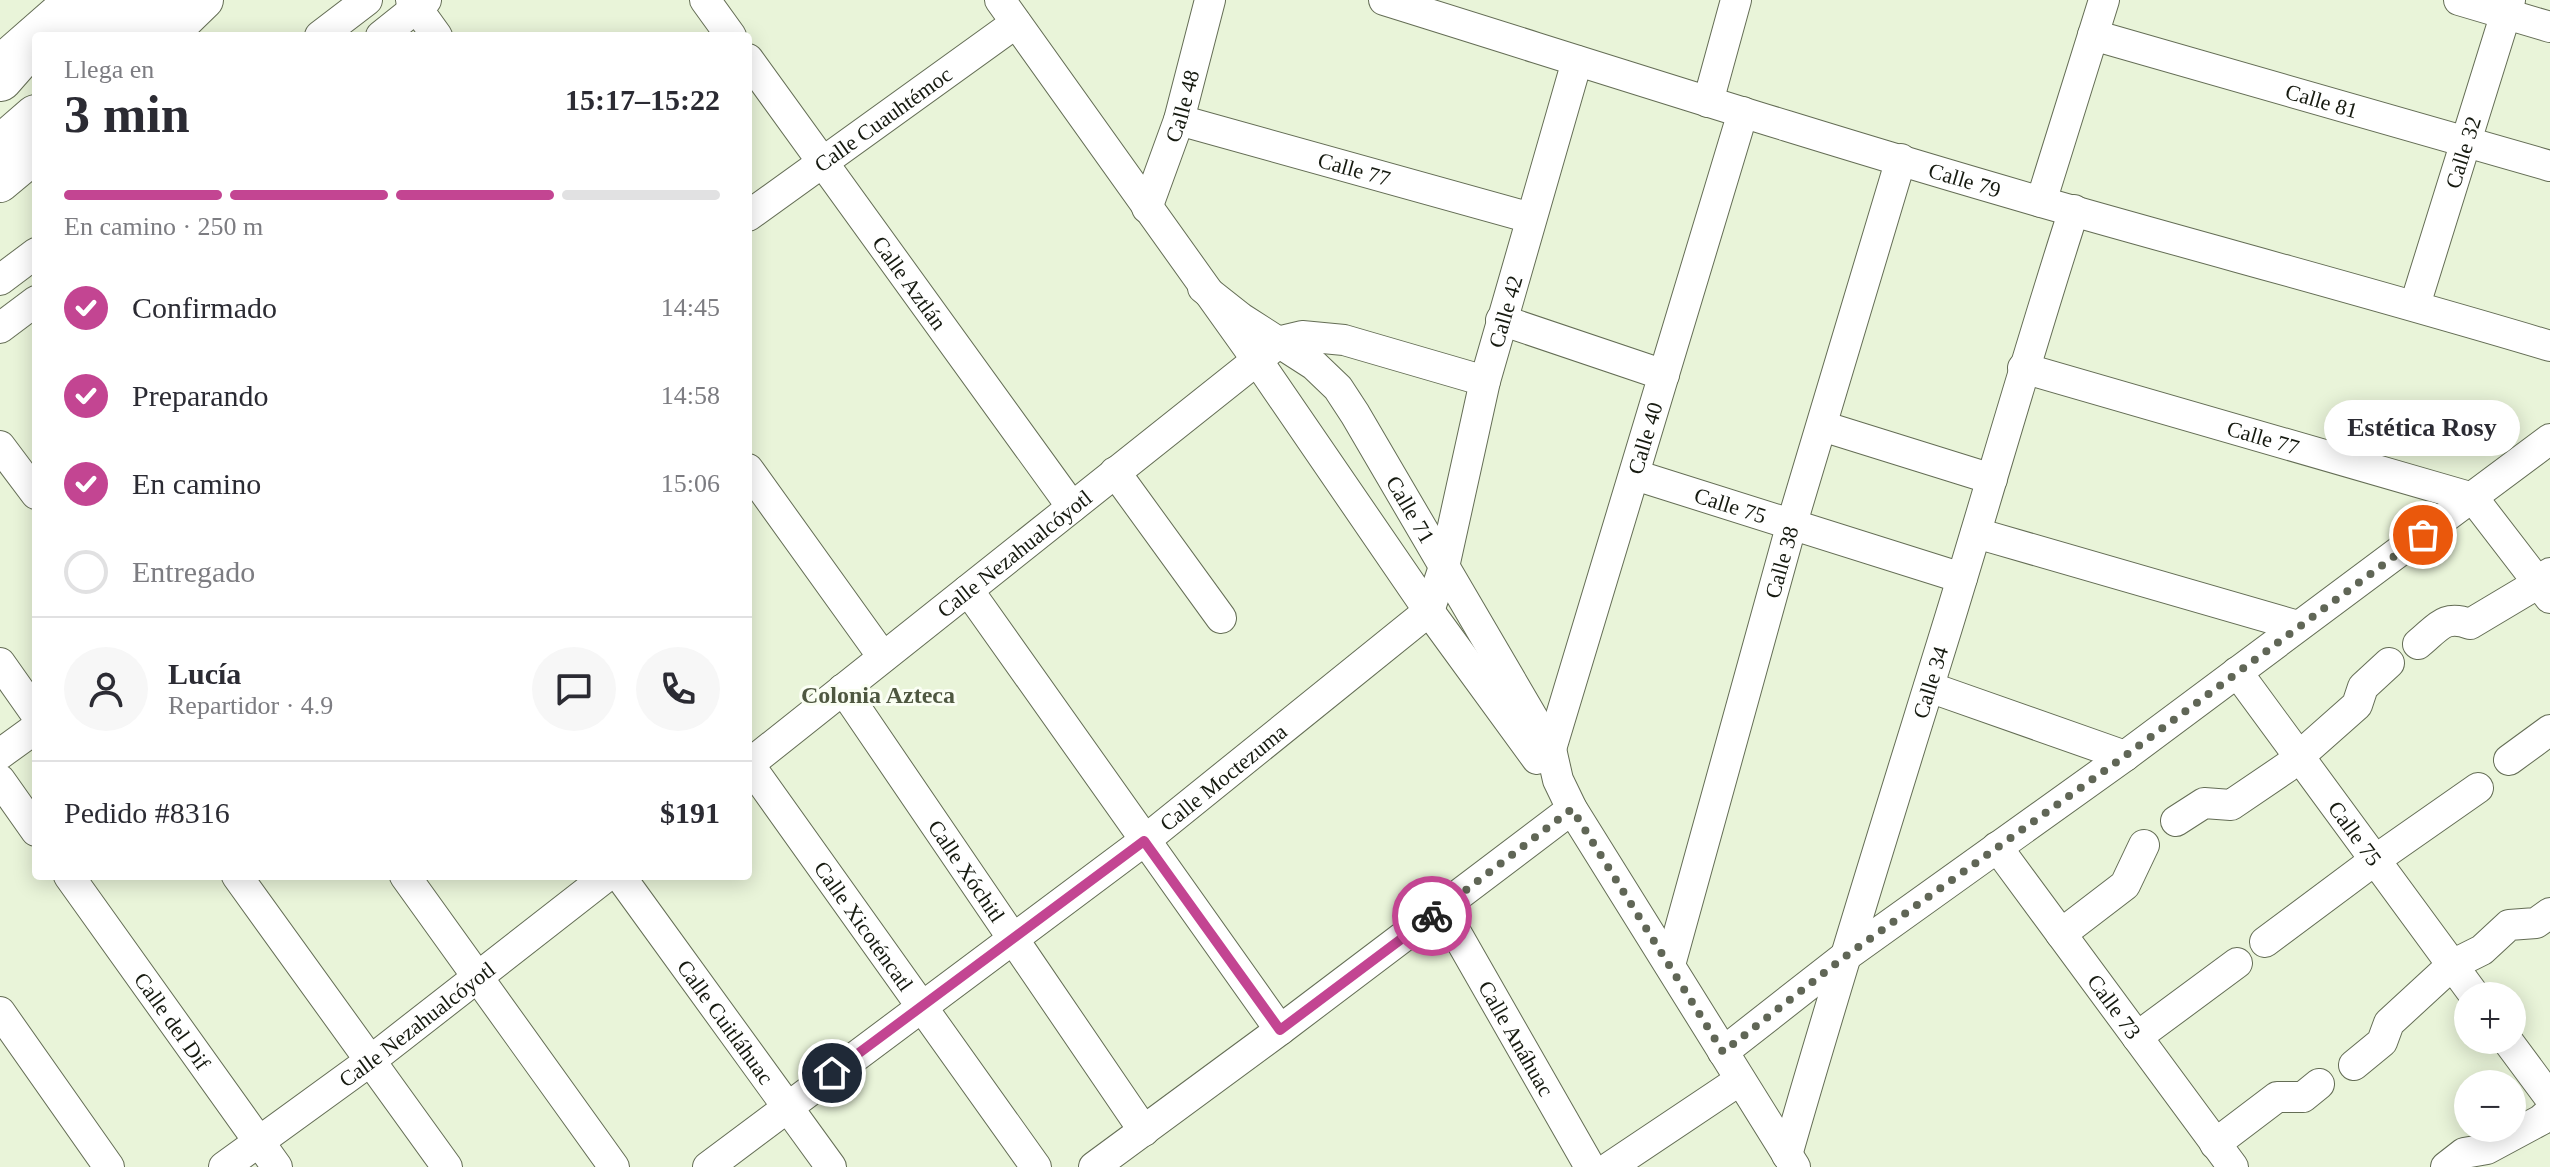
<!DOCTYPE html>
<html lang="es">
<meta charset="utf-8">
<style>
body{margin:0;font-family:"Times New Roman",serif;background:#f7f7f7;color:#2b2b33;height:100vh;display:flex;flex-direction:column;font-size:30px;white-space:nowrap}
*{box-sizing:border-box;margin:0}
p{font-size:26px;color:#7c7c81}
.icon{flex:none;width:44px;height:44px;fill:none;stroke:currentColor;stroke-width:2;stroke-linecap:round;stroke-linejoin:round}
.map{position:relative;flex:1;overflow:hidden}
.panel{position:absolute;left:32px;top:32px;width:720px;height:848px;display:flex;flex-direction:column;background:#fff;border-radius:8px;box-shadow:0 4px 20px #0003}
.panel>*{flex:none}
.fabs{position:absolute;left:2454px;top:982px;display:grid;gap:16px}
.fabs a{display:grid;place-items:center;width:72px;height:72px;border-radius:50%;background:#fff;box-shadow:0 4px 20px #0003;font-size:40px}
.pin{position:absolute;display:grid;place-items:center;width:68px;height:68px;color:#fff;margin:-34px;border:4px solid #fff;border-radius:50%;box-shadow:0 2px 8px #0007}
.courier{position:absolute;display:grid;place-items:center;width:80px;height:80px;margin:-40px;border:6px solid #c34592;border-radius:50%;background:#fff;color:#222;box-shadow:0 2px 10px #0007}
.bubble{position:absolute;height:56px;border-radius:28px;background:#fff;box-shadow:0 4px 20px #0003;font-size:26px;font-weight:800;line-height:56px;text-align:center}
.summary em{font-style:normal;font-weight:800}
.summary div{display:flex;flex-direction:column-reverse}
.summary{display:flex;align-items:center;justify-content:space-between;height:136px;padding:0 32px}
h1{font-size:52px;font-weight:800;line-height:60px}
.bar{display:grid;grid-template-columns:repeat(4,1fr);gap:12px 8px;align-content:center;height:96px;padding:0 32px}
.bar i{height:10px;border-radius:6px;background:#e1e1e2}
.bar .on{background:#c34592}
.bar p{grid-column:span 4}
.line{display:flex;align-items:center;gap:20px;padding:0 32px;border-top:2px solid #e1e1e2}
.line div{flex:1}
.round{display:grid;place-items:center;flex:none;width:84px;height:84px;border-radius:42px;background:#f7f7f7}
ol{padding:0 32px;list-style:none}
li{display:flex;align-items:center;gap:24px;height:88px}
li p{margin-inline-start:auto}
li .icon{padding:8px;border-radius:50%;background:#c34592;color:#fff;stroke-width:4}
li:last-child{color:#7c7c81}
li i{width:44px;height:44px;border:4px solid #e1e1e2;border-radius:50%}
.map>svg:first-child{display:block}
</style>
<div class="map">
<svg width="2550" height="1167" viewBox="0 0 2550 1167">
<rect width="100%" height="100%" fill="#e9f4d9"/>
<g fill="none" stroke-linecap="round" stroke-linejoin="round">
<g stroke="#646d55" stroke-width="32">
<g id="minor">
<polyline points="411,0 437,36"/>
<polyline points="705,0 731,36"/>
<polyline points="1000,0 1257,360 1429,611 1537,759"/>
<path id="s1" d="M1384,0C1602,68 1819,138 2038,201C2209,250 2380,295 2550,346"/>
<polyline points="2459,0 2550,27"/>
<path id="s2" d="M2093,35L2550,166"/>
<polyline points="320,36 367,0"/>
<polyline points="381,36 426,0"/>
<path id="s3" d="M748,59L1072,507"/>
<polyline points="1708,102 1736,0"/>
<path id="s4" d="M1179,120L1531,218"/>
<polyline points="2041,202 2104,0"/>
<path id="s5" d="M1147,208L1179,120L1210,0"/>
<path id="s6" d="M748,216L1016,23"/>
<polyline points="0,280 36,253"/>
<path id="s7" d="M1203,288L1241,318L1314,365L1338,388L1355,414L1551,749L1558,780L1572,809L1795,1167"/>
<path id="s8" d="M2415,305L2510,0"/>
<polyline points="1501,320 1664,375"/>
<polyline points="0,328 36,301"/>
<path id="s9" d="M2023,368L2473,498L2550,598"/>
<polyline points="1822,426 1992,479"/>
<polyline points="0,446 36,494"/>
<polyline points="748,469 883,657"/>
<polyline points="1115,472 1221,618"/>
<path id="s10" d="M1635,475L1962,578"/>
<polyline points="1976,533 2298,626"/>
<polyline points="968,590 1280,1030"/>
<path d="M2418,644C2438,628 2444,614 2470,624L2527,590L2550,573"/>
<polyline points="0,663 36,714"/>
<path id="s11" d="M2237,672L2475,996"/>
<polyline points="1929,687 2125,756"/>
<path id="s12" d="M843,689L1144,1131"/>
<polyline points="0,754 36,728"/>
<path id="s13" d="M1543,757L1551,749L1743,112"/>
<polyline points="2509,760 2550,730"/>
<path id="s14" d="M748,763L1036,1167"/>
<path id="s15" d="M748,765L1281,341L1302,336L1344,340L1485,381"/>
<polyline points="0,780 36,831"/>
<polyline points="2176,821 2204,803 2231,805 2287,767 2357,705 2363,687 2389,663"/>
<path id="s16" d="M1997,847L2233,1167"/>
<path id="s17" d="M69,876L277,1167"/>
<polyline points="237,876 447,1167"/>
<polyline points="405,876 614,1167"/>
<path id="s18" d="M620,876L831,1167"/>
<path id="s19" d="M1442,908L1590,1167"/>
<polyline points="2061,934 2125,885 2144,845"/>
<polyline points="2265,942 2375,860 2478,788"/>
<path id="s20" d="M1670,965L1792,523L1901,159"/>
<polyline points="0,1012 109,1167"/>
<polyline points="2137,1037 2237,963"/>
<polyline points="2507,1040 2550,1098"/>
<polyline points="1723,1052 1843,958 2125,756 2550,439"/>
<polyline points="2354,1065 2382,1042 2389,1023 2452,965 2482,950 2509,925 2536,923 2550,913"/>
<polyline points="2215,1144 2277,1097 2303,1097 2319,1084"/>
<path id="s21" d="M1787,1155C1838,976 1894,799 1949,621C1991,484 2030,346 2074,210"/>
<path id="s22" d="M224,1167L370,1061L607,876"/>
<path id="s23" d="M708,1167L1144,841L1429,611L1444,567L1485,381L1577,61"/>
<polyline points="1094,1167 1280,1030 1572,809"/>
<polyline points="1610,1167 1740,1080"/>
<polyline points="2446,1167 2464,1153 2487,1149 2541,1120 2550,1112"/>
</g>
</g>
<g stroke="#646d55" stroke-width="40">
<g id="major">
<polyline points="167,36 204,0"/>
<polyline points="10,56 74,0"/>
<polyline points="0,183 36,153"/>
</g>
</g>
<g stroke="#646d55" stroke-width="46">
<g id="highway">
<polyline points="79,36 117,0"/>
<polyline points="126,36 164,0"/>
<polyline points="0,79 36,38"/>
<polyline points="0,148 36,117"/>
</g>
</g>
<use href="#minor" stroke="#fff" stroke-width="30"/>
<use href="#major" stroke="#fff" stroke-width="38"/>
<use href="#highway" stroke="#fff" stroke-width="44"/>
</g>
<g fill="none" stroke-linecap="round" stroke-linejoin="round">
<polyline stroke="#606656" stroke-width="8" stroke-dasharray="0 14.4" points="1432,916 1572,809 1723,1052 1843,958 2125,756 2423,535"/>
<polyline stroke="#c34592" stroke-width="10" points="832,1073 1144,841 1280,1030 1432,916"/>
</g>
<g text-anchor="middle" stroke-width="6" stroke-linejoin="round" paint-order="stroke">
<g font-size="22" fill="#161a10" stroke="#fafef3">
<text dy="8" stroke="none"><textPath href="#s2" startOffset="238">Calle 81</textPath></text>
<text dy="8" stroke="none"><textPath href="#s5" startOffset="108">Calle 48</textPath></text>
<text dy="8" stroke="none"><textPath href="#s6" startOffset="166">Calle Cuauhtémoc</textPath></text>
<text dy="8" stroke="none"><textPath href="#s8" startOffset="160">Calle 32</textPath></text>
<text dy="8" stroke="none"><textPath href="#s4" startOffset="182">Calle 77</textPath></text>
<text dy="8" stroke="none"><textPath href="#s1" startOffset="608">Calle 79</textPath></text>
<text dy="8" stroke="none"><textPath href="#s3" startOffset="276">Calle Aztlán</textPath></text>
<text dy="8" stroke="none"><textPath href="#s23" startOffset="1220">Calle 42</textPath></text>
<text dy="8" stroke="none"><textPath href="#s9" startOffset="250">Calle 77</textPath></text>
<text dy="8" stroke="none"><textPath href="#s13" startOffset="336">Calle 40</textPath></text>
<text dy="8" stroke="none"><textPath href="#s10" startOffset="100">Calle 75</textPath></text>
<text dy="8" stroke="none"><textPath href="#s7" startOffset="310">Calle 71</textPath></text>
<text dy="8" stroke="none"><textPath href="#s15" startOffset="340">Calle Nezahualcóyotl</textPath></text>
<text dy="8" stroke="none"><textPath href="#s20" startOffset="418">Calle 38</textPath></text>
<text dy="8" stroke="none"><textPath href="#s21" startOffset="494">Calle 34</textPath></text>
<text dy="8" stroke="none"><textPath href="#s23" startOffset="646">Calle Moctezuma</textPath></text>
<text dy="8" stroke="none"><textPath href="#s11" startOffset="200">Calle 75</textPath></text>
<text dy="8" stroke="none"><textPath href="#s12" startOffset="220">Calle Xóchitl</textPath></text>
<text dy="8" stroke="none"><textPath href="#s14" startOffset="200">Calle Xicoténcatl</textPath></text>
<text dy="8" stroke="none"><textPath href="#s16" startOffset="198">Calle 73</textPath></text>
<text dy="8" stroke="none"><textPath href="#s18" startOffset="180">Calle Cuitláhuac</textPath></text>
<text dy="8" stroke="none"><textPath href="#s17" startOffset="178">Calle del Dif</textPath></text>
<text dy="8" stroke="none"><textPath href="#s22" startOffset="240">Calle Nezahualcóyotl</textPath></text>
<text dy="8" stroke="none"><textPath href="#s19" startOffset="150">Calle Anáhuac</textPath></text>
</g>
<g font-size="24" font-weight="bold" fill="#4e5740" stroke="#fafef3">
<text x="878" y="703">Colonia Azteca</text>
</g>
</g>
</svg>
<div class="fabs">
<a>+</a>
<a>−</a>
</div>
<div class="pin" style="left:2423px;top:535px;background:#ea580c"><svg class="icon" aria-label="bag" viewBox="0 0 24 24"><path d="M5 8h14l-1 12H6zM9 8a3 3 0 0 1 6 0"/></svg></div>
<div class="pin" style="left:832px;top:1073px;background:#1f2937"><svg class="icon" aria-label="home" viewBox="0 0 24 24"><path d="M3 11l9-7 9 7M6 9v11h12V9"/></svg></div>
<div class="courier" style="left:1432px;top:916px"><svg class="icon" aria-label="bike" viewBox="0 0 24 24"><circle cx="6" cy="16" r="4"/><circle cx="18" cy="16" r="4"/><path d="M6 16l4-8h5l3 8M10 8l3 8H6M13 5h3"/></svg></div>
<div class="bubble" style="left:2324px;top:400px;width:196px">Estética Rosy</div>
<section class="panel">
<div class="summary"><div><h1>3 min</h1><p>Llega en</p></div><em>15:17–15:22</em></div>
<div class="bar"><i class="on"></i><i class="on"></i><i class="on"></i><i></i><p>En camino · 250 m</p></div>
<ol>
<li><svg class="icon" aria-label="check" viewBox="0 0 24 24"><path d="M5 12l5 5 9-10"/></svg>Confirmado<p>14:45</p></li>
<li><svg class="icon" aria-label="check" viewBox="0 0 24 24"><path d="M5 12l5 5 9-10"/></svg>Preparando<p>14:58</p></li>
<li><svg class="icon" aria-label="check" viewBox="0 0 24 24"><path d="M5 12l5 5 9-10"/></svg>En camino<p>15:06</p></li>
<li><i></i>Entregado</li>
</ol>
<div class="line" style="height:144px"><a class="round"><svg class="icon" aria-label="person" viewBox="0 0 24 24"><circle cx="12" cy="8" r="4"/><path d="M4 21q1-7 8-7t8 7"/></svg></a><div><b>Lucía</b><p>Repartidor · 4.9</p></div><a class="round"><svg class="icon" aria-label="chat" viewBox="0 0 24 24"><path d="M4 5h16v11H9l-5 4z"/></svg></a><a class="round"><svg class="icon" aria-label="phone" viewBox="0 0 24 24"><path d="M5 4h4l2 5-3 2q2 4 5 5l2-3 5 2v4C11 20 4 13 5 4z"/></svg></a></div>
<div class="line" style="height:104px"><div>Pedido #8316</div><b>$191</b></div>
</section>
</div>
